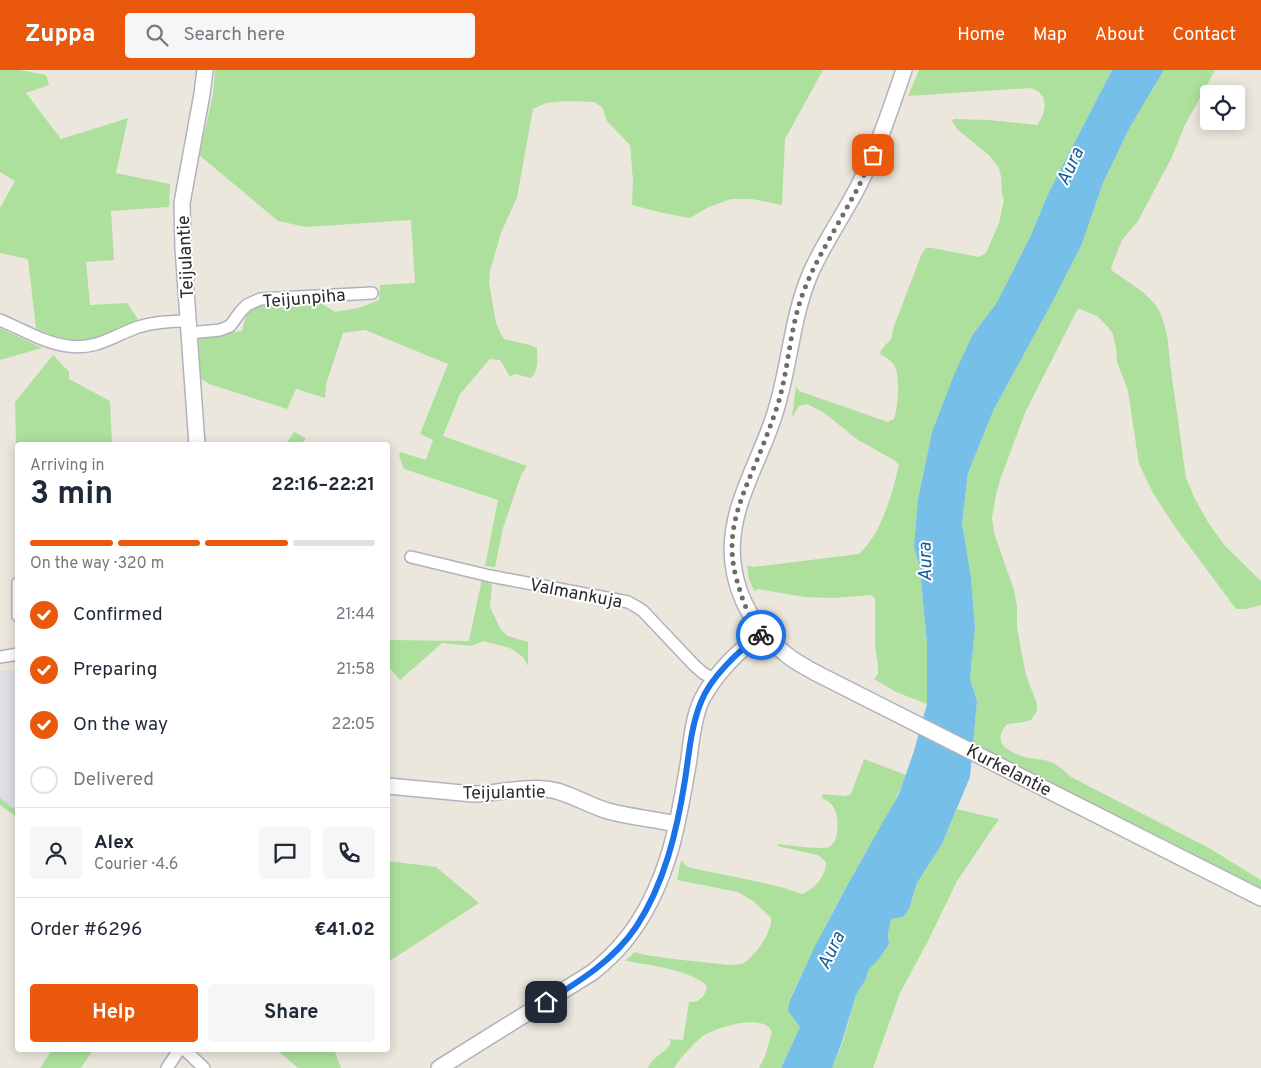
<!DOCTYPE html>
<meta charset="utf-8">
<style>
body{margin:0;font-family:Overpass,sans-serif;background:#f6f6f7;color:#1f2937;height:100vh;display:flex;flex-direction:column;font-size:19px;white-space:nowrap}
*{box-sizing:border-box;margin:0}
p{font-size:16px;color:#747a83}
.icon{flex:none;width:28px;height:28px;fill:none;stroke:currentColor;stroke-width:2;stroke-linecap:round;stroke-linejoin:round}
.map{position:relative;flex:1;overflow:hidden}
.side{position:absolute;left:15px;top:372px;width:375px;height:610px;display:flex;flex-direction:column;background:#fff;border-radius:5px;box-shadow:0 2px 12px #0003}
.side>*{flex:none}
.controls{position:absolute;left:1200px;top:15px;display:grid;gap:10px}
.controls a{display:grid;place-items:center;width:45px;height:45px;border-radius:5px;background:#fff;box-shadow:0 2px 12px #0003;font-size:25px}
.pin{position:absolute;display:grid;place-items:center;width:42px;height:42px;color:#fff;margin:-21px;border-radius:10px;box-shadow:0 2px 8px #0006}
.courier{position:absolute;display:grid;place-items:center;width:50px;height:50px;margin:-25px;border:4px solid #1a73e8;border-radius:50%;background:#fff;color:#222;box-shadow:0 1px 6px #0007}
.head em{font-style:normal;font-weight:700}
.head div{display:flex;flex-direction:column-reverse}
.head{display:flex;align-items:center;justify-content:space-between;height:85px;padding:0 15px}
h1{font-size:32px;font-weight:700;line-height:38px}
.bar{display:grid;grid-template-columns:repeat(4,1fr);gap:8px 5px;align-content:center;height:60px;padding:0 15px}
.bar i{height:6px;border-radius:4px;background:#e0e1e3}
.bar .current{background:#ea580c}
.bar p{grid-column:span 4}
.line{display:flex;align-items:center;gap:12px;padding:0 15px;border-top:1px solid #e0e1e3}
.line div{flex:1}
.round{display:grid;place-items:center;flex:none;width:52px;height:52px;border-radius:5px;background:#f6f6f7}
ol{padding:0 15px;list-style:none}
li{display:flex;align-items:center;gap:15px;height:55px}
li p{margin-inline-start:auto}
li .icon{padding:5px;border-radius:50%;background:#ea580c;color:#fff;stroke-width:4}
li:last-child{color:#747a83}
li i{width:28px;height:28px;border:2px solid #e0e1e3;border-radius:50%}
.primary-button{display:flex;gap:10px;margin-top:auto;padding:10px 15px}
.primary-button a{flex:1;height:58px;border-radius:5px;background:#ea580c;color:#fff;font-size:20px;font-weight:700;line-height:58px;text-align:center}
.primary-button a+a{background:#f6f6f7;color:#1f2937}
header{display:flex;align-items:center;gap:30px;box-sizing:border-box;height:70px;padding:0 25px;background:#ea580c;color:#fff}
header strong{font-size:24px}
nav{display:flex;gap:28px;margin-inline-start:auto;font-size:18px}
.search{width:350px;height:45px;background:#f6f6f7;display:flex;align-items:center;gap:12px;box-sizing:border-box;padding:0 18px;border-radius:5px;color:#747a83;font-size:19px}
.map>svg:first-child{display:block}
</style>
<header>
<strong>Zuppa</strong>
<div class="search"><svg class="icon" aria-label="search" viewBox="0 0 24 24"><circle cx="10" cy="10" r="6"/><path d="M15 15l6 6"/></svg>Search here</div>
<nav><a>Home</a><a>Map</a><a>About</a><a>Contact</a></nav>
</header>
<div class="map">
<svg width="1261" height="998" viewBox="0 0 1261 998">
<rect width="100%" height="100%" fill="#ece7dd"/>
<polygon fill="#e0dee5" points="17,600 18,600 17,741 0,728 0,601"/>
<g fill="#ade09d">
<polygon points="0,0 20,0 46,5 49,15 26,23 61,69 128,48 116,103 170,114 169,137 111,141 114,190 86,192 90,235 127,233 138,249 112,264 86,271 70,271 54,267 36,258 28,189 0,183 0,138 15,111 0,102"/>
<path d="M215,0H823L785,69L782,135L752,129H731L709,137L690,148L663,143L632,135L633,111L630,75L607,51L602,37L594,32L566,31L546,33L533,39L517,127L501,163L490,201L489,213L496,253L500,262L504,269L530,275L537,278C537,289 539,300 531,308L515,304L510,307L500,290L490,289L460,324L443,366L527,396L521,405L503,458L495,497L485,496L498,430L404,399L399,386L400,382L426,390L433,370L420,364L448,294L365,260L343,263L326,314L325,328L296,319L287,339L209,314L200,308L199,267L242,261L247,242L256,236L321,233L335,242L358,238L379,230L380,215L415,213L411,150L306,157L278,151L199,85L213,25Z"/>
<path d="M919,0H1112L1048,124L1031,165L996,234L973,264L932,362L918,429L914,477L920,499L927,574V634L896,622L874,609L878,604V596L875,576V529L872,525L832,528L804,527L758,519L754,521L749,509L747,495L753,497L859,484C882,463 892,424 899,395L894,390L858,370L823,342L807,334L799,336L792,347L796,316L799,321L888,352L894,349C898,338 900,308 895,297C893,291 885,287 880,284L881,280L891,269L894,256L922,183L926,178H932L979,187L986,183L999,153L1004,130L1002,125L1001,107L999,98L990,86L957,59L953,53L952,51L954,49L988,50L1037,55C1044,47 1049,31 1039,22C1037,20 1034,20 1031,18L908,26Z"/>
<path d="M1164,0H1215L1184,57L1172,87L1138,151L1122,170L1112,195L1111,200L1143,222L1156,235L1161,244L1167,265L1171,300L1186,408L1195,429L1209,454L1226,477L1261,511V535L1247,539H1236L1175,457L1153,423L1139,394L1128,321L1117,292L1116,278L1113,264L1108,257L1097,246L1080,239L1077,240L1025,343L1000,410L996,425L992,448L994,463L1014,520L1017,537V558L1026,605L1037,634V641L1031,650L1024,652L1007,654C990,674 1010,683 1028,688C1035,689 1042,689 1048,691C1057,694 1064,700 1071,707L1209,778L1261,810V823L1043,711L973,673L977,631L970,609L975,558L971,507L962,454L968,403L994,339L1054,229L1082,174L1103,113L1130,57Z"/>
<polygon points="0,258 42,278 0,290"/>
<polygon points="53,285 69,302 69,309 110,331 112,375 18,375 17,412 15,332"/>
<polygon points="294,362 306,368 301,375 285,375"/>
<polygon points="482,509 492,515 490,537 501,560 508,566 528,572 528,596 523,587 510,578 483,571 472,576 442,573 400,610 388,596 388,570 469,571"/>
<path d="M864,689L906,705C892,743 868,777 849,812C827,851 808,891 789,931L788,941L800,957L781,998H759L765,986L772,962C771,960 769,957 767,956C754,946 715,958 703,966C695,972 679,989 674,998H648C652,986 667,983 671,972L669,969L683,970L689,932C699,933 706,926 707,916C694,901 646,894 625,891L635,882L646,885L673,889L730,895L742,894L749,889L759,878L767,865L771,854V848L766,843L753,831L738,822L677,810L681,790L686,796L691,798L755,811L781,817L802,824C815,819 826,806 826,792L818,785L777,776L778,774C787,775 823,780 829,777C840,772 839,746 834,738C831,732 827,731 822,728L823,724L845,726L851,724Z"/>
<polygon points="0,728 17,741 17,747 0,735"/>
<polygon points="957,739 999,749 957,811 928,871 900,923 873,998 832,998 843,972 856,925 866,909 867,900 879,889 889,874 888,863 891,849 903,846 909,839 917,813 942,774"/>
<polygon points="388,791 436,797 479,833 388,892"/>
<polygon points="52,980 93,980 81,998 40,998"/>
<polygon points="277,980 334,980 341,998 298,998"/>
</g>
<polygon fill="#76bfe9" points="1112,0 1164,0 1130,57 1103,113 1082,174 1054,229 994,339 968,403 962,454 971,507 975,558 970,609 977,631 970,707 942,774 917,813 909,839 903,847 891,849 888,863 889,874 879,889 868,900 866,909 856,925 842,972 832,998 781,998 800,957 788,941 789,932 815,876 849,812 899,724 914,681 927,634 927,574 920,499 914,477 918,429 932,362 954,305 973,264 996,234 1031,165 1048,124"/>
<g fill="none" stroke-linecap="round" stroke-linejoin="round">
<g stroke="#b1b2be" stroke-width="14">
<g id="street">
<path d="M0,250C22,259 44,273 68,276C97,280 113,266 138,257C154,252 171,251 188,251"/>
<polyline points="189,263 220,260 230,256 241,241 247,235 260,229 372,223"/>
<polyline points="411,487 490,506 628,532 637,537 643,541 694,595 703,603 714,609"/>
<polyline points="18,513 18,546"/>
<polyline points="0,587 18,584"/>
<polyline points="185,980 204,998"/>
<polyline points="167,998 179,980"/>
</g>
</g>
<g stroke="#b1b2be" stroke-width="18">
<g id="secondary">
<path d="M904,0C891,38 878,77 860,113C845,143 825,171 811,202C790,250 790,303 772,352C756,399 727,442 733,493C737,529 757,563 787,585C795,592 806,597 816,603L1261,828"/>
<polyline points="197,375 183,178 182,133 202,24 205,0"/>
<path d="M388,716L473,724C497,724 521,716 546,719C567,721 587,735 608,741C630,747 654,749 676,754"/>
<path d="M439,998L593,902C604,893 614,884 623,873C646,846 661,812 671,778C679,749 684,719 689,689C691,671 694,645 702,629C716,603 739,579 764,563"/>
</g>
</g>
<use href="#street" stroke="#fff" stroke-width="11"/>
<use href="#secondary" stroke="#fff" stroke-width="15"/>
</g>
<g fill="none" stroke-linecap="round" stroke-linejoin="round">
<path stroke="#6f6d69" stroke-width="5" stroke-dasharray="0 9" d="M761,565L764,563C760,558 755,554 752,549C745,538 741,525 738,514C723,467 739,433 757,390C764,373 771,355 777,337C789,300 789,260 803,223C815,191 834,162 850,132C859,117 866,101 873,85"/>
<path stroke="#1a73e8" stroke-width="6" d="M546,932C580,911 614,890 636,857C665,813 677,760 685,710C689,684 691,656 701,632C710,608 740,579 761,565"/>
</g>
<g text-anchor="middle" stroke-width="4" stroke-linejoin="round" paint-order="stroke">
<g font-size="18" fill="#2b2b2b" stroke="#fff">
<text transform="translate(185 187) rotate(-93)" y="6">Teijulantie</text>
<text transform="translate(304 228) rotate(-5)" y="6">Teijunpiha</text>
<text transform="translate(576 523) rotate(11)" y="6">Valmankuja</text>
<text transform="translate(1009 700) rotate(27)" y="6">Kurkelantie</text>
<text transform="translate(504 722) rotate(-1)" y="6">Teijulantie</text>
</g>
<g font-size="19" font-style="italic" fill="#145d96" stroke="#fff">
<text transform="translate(1069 96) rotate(-65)" y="7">Aura</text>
<text transform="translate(924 492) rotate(-91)" y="7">Aura</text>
<text transform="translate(830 880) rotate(-64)" y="7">Aura</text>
</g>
</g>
</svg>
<div class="controls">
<a><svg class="icon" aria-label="locate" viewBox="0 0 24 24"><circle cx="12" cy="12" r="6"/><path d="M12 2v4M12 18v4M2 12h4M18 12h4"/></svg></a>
</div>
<div class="pin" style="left:873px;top:85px;background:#ea580c"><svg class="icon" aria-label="bag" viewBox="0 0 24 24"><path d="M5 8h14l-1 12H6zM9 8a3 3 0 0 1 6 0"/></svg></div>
<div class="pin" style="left:546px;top:932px;background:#1f2937"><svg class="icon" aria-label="home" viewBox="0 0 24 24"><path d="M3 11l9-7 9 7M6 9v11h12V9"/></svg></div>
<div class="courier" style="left:761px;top:565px"><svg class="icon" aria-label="bike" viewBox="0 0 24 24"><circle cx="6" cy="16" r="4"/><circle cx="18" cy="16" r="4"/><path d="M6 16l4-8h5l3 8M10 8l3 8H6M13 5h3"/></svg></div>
<section class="side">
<div class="head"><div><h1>3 min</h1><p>Arriving in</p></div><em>22:16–22:21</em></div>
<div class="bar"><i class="current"></i><i class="current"></i><i class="current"></i><i></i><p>On the way · 320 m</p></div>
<ol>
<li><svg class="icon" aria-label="check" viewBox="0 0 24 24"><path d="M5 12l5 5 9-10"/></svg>Confirmed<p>21:44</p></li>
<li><svg class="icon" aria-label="check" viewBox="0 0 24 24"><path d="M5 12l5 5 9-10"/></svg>Preparing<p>21:58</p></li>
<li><svg class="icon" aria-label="check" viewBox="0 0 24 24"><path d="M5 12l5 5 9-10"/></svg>On the way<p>22:05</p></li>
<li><i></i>Delivered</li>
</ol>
<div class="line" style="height:90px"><a class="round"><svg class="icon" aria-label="person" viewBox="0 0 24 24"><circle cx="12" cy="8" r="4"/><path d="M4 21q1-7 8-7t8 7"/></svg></a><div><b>Alex</b><p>Courier · 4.6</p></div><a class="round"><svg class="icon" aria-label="chat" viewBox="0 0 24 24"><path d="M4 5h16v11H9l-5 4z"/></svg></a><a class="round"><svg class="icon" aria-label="phone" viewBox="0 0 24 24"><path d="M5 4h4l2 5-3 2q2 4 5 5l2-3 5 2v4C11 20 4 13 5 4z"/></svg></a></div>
<div class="line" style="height:65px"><div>Order #6296</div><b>€41.02</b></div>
<div class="primary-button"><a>Help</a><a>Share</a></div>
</section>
</div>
